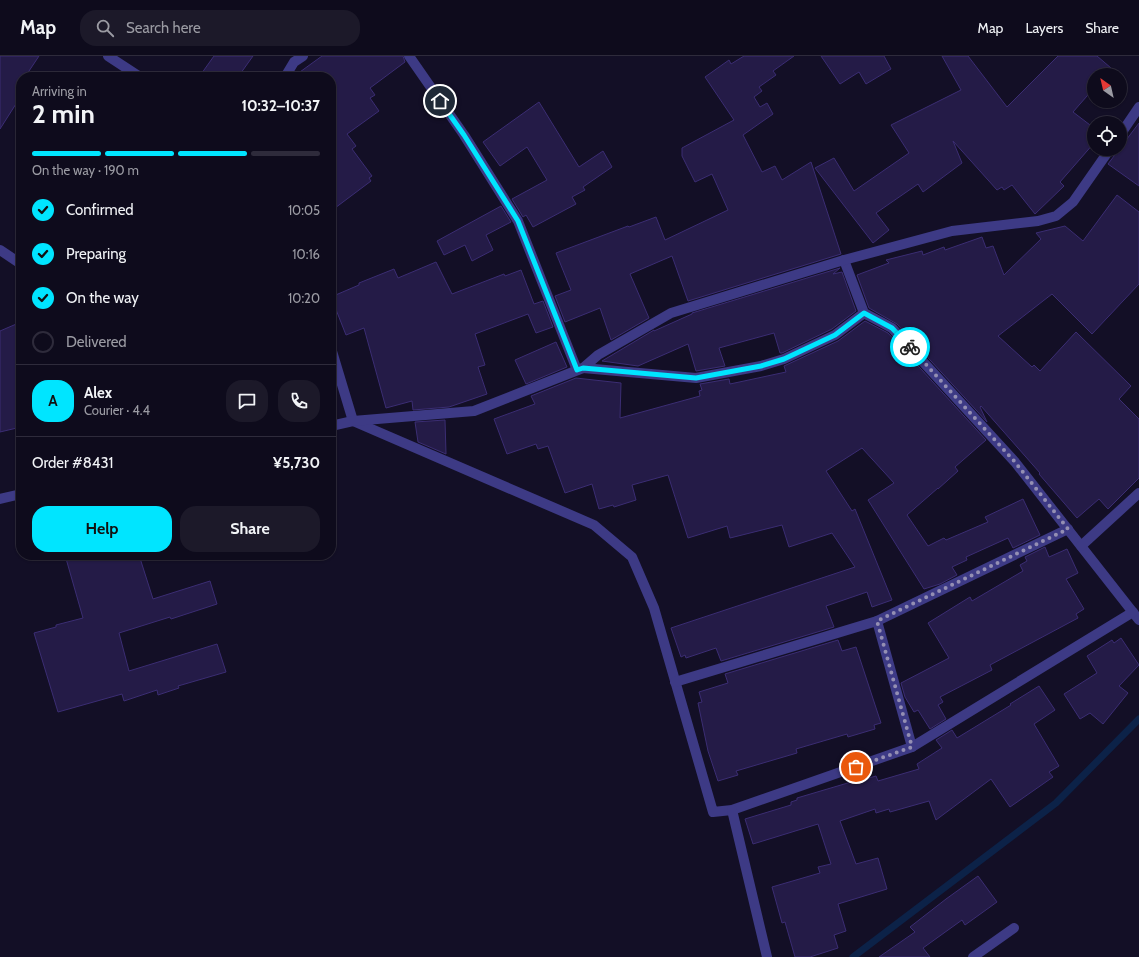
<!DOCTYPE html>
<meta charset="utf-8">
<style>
body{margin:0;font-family:Cabin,sans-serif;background:#1c1929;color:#f1f3f6;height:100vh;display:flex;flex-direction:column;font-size:15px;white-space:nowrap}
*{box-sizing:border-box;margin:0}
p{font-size:13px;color:#9b9ba3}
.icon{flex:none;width:22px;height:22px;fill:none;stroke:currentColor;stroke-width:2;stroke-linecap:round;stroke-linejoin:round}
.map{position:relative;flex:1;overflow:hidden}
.panel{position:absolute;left:16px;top:16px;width:320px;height:488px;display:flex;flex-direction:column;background:#0e0b1c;border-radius:16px;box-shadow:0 1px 3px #0004,0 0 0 1px #2e2b3b}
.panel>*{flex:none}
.needle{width:26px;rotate:326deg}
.fabs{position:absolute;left:1087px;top:12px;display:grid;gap:8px}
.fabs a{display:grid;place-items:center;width:40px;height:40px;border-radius:50%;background:#0e0b1c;box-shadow:0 1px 3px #0004,0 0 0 1px #2e2b3b;font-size:20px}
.pin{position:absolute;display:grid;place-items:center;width:34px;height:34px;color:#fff;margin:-17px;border:2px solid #fff;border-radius:50%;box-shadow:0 1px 4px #0007}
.courier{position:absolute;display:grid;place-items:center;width:40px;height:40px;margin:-20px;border:3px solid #00e5ff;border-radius:50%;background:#fff;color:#222;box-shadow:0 1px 5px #0007}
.overview em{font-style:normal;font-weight:700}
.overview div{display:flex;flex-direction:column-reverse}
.overview{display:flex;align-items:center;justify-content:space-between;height:68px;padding:0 16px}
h1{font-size:26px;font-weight:700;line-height:30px}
.bar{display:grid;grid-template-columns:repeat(4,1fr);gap:6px 4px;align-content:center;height:48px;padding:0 16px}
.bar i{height:5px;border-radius:3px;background:#2e2b3b}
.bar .on{background:#00e5ff}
.bar p{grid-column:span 4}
.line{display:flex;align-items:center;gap:10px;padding:0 16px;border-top:1px solid #2e2b3b}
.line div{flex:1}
.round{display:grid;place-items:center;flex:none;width:42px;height:42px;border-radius:16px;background:#1c1929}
ol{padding:0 16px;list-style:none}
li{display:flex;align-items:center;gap:12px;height:44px}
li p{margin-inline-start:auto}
li .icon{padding:4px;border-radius:50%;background:#00e5ff;color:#111;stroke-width:4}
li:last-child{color:#9b9ba3}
li i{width:22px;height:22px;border:2px solid #2e2b3b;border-radius:50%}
.primary-button{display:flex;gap:8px;margin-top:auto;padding:8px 16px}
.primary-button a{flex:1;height:46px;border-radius:16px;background:#00e5ff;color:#111;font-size:16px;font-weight:700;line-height:46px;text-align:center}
.primary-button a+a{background:#1c1929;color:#f1f3f6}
header{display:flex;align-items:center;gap:24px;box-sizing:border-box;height:56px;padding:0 20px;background:#0e0b1c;border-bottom:1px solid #2e2b3b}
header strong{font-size:19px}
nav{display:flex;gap:22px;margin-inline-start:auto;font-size:14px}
.search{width:280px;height:36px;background:#1c1929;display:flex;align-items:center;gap:10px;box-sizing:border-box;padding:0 14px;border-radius:16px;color:#9b9ba3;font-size:15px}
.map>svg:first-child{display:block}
</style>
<header>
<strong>Map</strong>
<div class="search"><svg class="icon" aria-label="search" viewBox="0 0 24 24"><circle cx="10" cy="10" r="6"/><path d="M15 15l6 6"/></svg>Search here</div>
<nav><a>Map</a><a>Layers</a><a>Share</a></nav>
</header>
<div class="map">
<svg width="1139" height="901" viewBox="0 0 1139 901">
<rect width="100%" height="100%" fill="#130f26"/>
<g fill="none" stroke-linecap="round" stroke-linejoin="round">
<polyline stroke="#0c2248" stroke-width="7" points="853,901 1056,747 1139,663"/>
</g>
<g fill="#241b47" stroke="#3b2d73">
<polygon points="0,0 39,0 25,21 21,21 21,40 0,73"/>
<polygon points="214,0 253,0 238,21 199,21"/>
<polygon points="322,0 403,0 405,6 370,32 375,39 370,42 379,55 347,78 356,90 352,93 372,120 369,122 371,125 331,155 331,21 293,21"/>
<polygon points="744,0 794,0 773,15 776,19 759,31 762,35 754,41 760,51 767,47 773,58 743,79 762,116 775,110 782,124 811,106 841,198 688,245 672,200 630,218 649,262 611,284 600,252 565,266 555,240 571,234 556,197 628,170 629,171 656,161 665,184 728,154 712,118 695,126 682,100 682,92 734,64 705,21 729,4 731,8"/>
<polygon points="821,0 884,0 891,13 866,28 859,16 840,28"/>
<polygon points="942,0 968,0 1007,51 1058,0 1097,0 1111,12 1105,19 1094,19 1094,32 1073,56 1094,72 1094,87 1060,126 1064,130 1035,158 1012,129 1004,134 1002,131 997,134 953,85 962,107 923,136 918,128 876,157 889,174 873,187 815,112 834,102 854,135 909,97 891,69 961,34"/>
<polygon points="539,46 579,111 603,95 612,111 583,131 585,134 572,141 576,148 533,171 526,159 523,161 512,143 547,124 527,91 500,110 483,86"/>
<polygon points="1139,67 1139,130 1108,108"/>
<polygon points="1117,139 1139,156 1139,228 1092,278 1052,238 998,280 1032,311 1034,309 1040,315 1076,276 1131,330 1119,343 1139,363 1139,422 1108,453 1099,443 1077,462 1039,418 1040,417 981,350 980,351 987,366 897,268 869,252 857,219 889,207 886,204 922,195 923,199 944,191 945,194 982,181 986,192 993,190 1004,219 1041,183 1036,177 1065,170 1083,185"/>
<polygon points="501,150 511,166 486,179 493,194 472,205 465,189 444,199 437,185"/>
<polygon points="436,206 452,238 504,218 505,220 521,214 534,248 543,245 553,271 536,277 528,258 475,278 485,309 478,311 487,338 449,351 413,354 412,345 386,352 364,272 346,279 331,241 359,229 359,227 394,213 398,222"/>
<polygon points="840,212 833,218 842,216 856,255 832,273 782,297 780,297 774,277 719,292 725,310 696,315 688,288 638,310 602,305 654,274 654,275 692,258 692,257"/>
<polygon points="865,265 888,277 986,384 955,411 958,415 938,433 938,432 907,459 928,490 944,482 946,484 988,466 985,461 1023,443 1040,479 1013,492 1008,482 966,501 967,504 952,511 957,519 940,528 924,533 868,444 894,427 862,392 826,415 852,455 855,453 892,544 872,551 867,536 826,550 834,571 721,605 716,592 686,602 685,599 681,601 671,572 855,511 832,477 789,491 782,469 730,482 727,470 688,482 668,419 632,429 636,444 614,451 613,449 599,453 592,428 565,437 548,390 538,393 536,388 507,398 494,363 535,348 531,340 576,322 621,327 620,362 700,340 699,335 702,334 700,328 729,323 730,328 786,316 784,310 838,285"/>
<polygon points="21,266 21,371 0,376 0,275"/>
<polygon points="556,286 567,311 526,328 515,304"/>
<polygon points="445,364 446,398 418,386 415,366"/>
<polygon points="1045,491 1049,501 1067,493 1078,517 1066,523 1084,553 1076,558 1078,562 990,609 992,614 940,641 943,646 938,649 946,663 930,673 918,654 914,656 905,641 901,627 949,602 928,567 970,541 972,545 1023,515 1020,509 1027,505 1025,501"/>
<polygon points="65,499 139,499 153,543 210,525 217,548 171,563 170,561 119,577 129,615 217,588 226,616 178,630 179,632 158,639 157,634 124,645 122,638 58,656 34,577 56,571 56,569 83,562"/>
<polygon points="1121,582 1139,609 1119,630 1128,637 1103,668 1090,657 1080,663 1064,638 1097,617 1087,600 1112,584 1114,587"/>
<polygon points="838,584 842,595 856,591 881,667 874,669 875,673 848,681 847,678 796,693 797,697 736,715 738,719 718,725 708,695 698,647 702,646 699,636 728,627 725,618"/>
<polygon points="1039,630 1055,654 1034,668 1059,710 1049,716 1053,721 1010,751 991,723 936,764 929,745 890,756 889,753 876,757 875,753 840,765 856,808 878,802 887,833 838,848 846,875 834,879 838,892 810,901 795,901 785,866 782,867 772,831 820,817 818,811 831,808 818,768 753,788 745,763 791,749 791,746 797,744 797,742 868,721 869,722 876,720 878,725 919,713 917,708 942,692 936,684 952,674 957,682 1011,649 1010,648"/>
<polygon points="978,820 997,846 965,869 962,864 923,892 930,901 879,901 915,876 910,871 946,843"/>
</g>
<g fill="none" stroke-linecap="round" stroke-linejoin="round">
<g stroke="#3d3a85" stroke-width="10">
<polyline points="108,0 140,21"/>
<polyline points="409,0 464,79 518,165 577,314"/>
<polyline points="285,21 294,6 303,0"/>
<polyline points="1120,79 1139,51"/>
<polyline points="0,194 21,208"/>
<polyline points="844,204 864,257 892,272 1015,406 1139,564"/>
<polyline points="331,292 353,365 594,469 632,501 654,552 713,756 732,754 912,691 1133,556"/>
<polyline points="583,312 696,322 761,310 784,303 835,279 864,257"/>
<polyline points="331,370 353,365 474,355 583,312 598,299 671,257 844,204 952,175 1038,165 1056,160 1073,146 1110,93"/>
<polyline points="0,443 21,438"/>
<polyline points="1081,490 1139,437"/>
<polyline points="877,565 912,691"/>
<polyline points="675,626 877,565 1068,473"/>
<polyline points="732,754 767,901"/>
<polyline points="973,901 1014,872"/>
</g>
</g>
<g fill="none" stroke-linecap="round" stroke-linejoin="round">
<polyline stroke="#948fb3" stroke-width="4" stroke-dasharray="0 7.2" points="856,711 912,691 877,565 1068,473 1015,406 910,291"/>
<polyline stroke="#00e5ff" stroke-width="5" points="440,45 464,79 518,165 577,314 583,312 696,322 761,310 784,303 835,279 864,257 892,272 910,291"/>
</g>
</svg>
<div class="fabs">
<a><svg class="needle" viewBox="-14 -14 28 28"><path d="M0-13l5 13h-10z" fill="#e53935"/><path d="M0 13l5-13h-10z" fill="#9b9ba3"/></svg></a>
<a><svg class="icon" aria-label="locate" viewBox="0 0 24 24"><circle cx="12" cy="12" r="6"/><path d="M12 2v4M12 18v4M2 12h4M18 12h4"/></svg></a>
</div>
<div class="pin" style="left:856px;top:711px;background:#ea580c"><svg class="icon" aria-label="bag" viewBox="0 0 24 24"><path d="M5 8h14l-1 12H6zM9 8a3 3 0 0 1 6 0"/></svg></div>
<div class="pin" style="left:440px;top:45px;background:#1f2937"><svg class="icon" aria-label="home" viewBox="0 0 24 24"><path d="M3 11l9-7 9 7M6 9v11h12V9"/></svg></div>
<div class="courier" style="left:910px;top:291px"><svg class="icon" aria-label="bike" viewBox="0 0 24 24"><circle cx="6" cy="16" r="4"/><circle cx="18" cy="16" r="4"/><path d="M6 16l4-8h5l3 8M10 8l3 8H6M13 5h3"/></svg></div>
<section class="panel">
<div class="overview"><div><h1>2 min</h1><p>Arriving in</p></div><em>10:32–10:37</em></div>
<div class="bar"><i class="on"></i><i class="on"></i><i class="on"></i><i></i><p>On the way · 190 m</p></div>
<ol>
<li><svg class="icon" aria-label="check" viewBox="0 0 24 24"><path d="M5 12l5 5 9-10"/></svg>Confirmed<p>10:05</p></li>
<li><svg class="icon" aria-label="check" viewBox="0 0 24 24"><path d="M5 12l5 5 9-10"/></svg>Preparing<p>10:16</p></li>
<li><svg class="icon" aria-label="check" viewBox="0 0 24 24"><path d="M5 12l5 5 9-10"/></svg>On the way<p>10:20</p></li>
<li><i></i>Delivered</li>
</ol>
<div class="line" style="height:72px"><b class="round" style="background:#00e5ff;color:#111">A</b><div><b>Alex</b><p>Courier · 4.4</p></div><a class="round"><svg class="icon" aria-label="chat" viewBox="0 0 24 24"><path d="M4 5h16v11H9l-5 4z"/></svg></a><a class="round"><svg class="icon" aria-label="phone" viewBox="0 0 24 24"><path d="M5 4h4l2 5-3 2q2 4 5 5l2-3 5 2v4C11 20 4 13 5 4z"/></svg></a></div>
<div class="line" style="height:52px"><div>Order #8431</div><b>¥5,730</b></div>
<div class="primary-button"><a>Help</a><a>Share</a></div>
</section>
</div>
